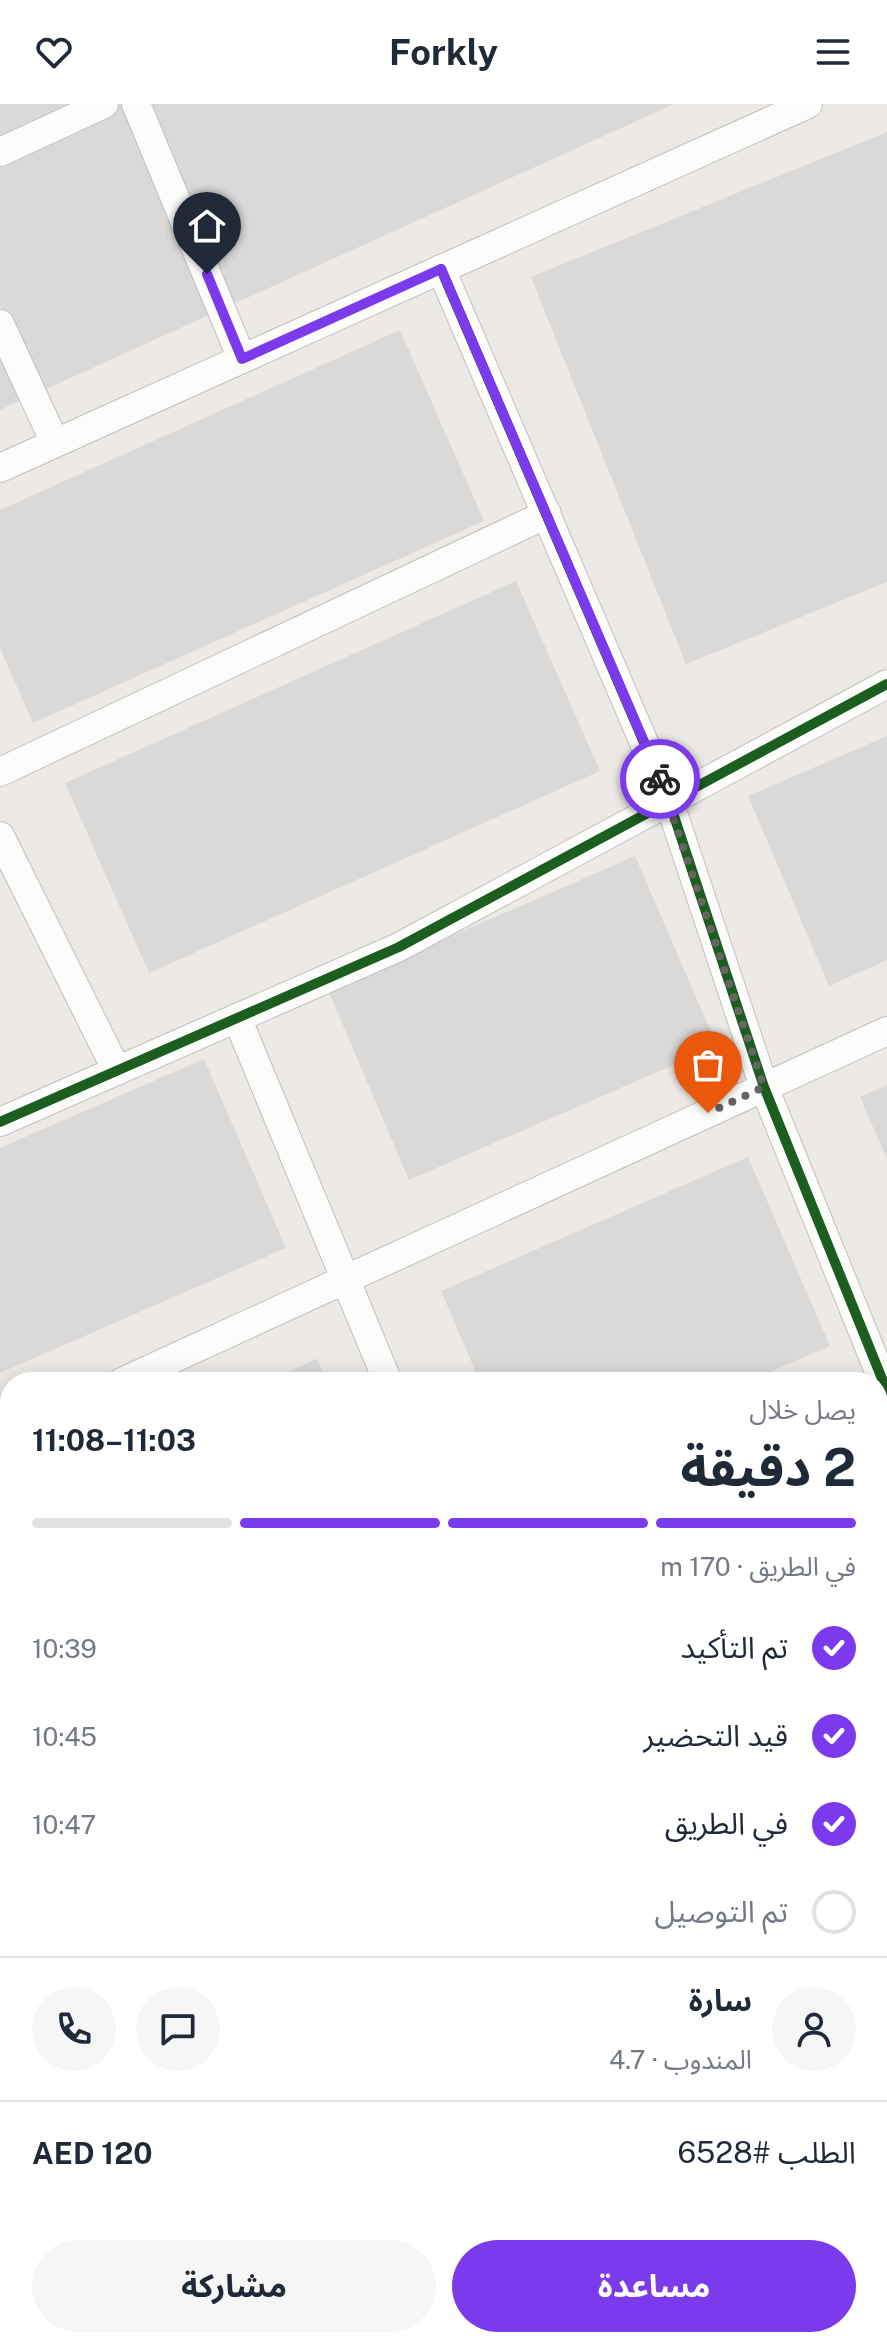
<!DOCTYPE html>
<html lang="ar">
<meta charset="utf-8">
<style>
body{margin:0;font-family:"Public Sans","Noto Sans Arabic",sans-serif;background:#f6f6f7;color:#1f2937;direction:rtl;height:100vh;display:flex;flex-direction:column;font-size:30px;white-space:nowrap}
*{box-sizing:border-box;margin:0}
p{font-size:26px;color:#747a83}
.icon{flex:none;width:44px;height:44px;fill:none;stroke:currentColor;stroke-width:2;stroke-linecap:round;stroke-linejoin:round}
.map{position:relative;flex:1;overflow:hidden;direction:ltr}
.details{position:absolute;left:0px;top:1268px;width:888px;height:976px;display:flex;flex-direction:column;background:#fff;border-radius:32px 32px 0 0;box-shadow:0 4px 20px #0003;direction:rtl}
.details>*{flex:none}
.pin{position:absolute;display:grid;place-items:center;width:68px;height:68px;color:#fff;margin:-82px -34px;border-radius:50% 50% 50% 0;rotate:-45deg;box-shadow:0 0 8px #0007}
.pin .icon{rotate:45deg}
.courier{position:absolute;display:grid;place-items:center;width:80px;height:80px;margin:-40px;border:6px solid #7c3aed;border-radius:50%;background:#fff;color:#222;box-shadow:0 2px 10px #0007}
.head em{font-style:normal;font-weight:700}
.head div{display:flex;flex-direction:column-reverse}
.head{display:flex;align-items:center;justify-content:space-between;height:136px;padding:0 32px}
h1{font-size:52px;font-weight:700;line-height:60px}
.bar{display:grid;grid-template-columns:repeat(4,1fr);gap:12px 8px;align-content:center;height:96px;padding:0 32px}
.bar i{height:10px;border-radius:6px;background:#e0e1e3}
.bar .current{background:#7c3aed}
.bar p{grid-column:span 4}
.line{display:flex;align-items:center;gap:20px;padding:0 32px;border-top:2px solid #e0e1e3}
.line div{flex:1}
.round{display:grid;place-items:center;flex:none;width:84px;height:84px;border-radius:42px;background:#f6f6f7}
ol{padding:0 32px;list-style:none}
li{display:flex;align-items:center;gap:24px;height:88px}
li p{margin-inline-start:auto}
li .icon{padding:8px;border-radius:50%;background:#7c3aed;color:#fff;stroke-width:4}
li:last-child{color:#747a83}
li i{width:44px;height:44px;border:4px solid #e0e1e3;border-radius:50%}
.primary-button{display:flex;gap:16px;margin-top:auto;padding:16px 32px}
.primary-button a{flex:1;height:92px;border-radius:48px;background:#7c3aed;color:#fff;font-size:32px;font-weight:700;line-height:92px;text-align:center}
.primary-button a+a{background:#f6f6f7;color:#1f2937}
header{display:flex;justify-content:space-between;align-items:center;height:104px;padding:0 32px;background:#fff;font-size:36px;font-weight:700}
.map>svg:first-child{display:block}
</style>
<header><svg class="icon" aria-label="menu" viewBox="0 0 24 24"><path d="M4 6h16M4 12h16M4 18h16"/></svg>Forkly<svg class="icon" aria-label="heart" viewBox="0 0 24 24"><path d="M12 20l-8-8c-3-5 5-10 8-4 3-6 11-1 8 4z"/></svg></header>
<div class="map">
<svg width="887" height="2244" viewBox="0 0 887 2244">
<rect width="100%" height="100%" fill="#ece9e6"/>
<g fill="#dbd9d8">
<polygon points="0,0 674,0 0,306"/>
<polygon points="887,28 887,478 686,560 531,173"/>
<polygon points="400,226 484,417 33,619 0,544 0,406"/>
<polygon points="516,477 600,667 149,869 65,679"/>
<polygon points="887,632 887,856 829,882 748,692"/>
<polygon points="635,752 717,942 409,1076 328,886"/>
<polygon points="204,955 286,1144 0,1269 0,1044"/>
<polygon points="887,981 887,1055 860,993"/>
<polygon points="748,1053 830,1242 747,1278 480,1278 441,1187"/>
<polygon points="317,1255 327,1278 265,1278"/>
<polygon points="878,1370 887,1391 887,1565 878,1569"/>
<polygon points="887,1754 887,1979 878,1983 878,1758"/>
<polygon points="887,2108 887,2244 859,2244 854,2234 878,2234 878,2112"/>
<polygon points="10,2161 10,2234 88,2234 92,2244 0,2244 0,2165"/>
<polygon points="631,2234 702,2234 706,2244 608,2244"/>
</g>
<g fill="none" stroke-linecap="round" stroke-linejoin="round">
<g stroke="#c2c0bf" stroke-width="30">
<g id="street">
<polyline points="136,0 242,255"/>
<polyline points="0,48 104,0"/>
<polyline points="441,165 669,697 764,983 887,1287"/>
<polyline points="0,220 55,339"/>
<polyline points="0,364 808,0"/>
<polyline points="0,668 547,410"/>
<polyline points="0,732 117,967"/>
<polyline points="237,914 388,1278"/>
<polyline points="0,1018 399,843 887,580"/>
<polyline points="122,1278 887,927"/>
<polyline points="0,1334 10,1329"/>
<polyline points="0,1663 10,1659"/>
<polyline points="0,1719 10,1744"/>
<polyline points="0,1926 10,1952"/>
<polyline points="878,2042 887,2037"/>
<polyline points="119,2234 123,2244"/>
<polyline points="208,2234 211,2244"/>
<polyline points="764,2234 767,2244"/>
<polyline points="461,2244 481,2234"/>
</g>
</g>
<g stroke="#959380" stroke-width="42">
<g id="secondary">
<polyline points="878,1636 887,1632"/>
<polyline points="878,1711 887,1707"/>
<polyline points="0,2040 10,2036"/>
<polyline points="0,2106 10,2101"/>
</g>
</g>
<use href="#street" stroke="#fcfcfb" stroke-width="28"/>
<use href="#secondary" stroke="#f3f2ea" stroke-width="40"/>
<g stroke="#fff" stroke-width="15">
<g id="cycleway">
<polyline points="441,165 669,697 764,983 887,1287"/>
<polyline points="0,1018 399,843 887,580"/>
</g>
</g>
<use href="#cycleway" stroke="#1b5e20" stroke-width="10"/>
</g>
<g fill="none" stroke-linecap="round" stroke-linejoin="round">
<polyline stroke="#666564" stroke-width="8" stroke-dasharray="0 14.4" points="660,675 764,983 708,1009"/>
<polyline stroke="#7c3aed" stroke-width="10" points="207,170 242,255 441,165 660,675"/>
</g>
</svg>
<div class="pin" style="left:708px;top:1009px;background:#ea580c"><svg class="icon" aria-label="bag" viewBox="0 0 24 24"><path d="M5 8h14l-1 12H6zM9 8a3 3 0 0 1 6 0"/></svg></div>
<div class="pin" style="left:207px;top:170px;background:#1f2937"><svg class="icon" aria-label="home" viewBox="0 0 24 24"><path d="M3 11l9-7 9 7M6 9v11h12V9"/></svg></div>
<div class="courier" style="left:660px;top:675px"><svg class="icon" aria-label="bike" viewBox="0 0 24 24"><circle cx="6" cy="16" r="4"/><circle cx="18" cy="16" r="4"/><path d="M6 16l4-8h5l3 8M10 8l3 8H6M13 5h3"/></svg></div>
<section class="details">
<div class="head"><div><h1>2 دقيقة</h1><p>يصل خلال</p></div><em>11:03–11:08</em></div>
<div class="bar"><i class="current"></i><i class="current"></i><i class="current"></i><i></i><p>في الطريق · 170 m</p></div>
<ol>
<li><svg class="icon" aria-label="check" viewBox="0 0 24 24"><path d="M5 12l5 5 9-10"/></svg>تم التأكيد<p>10:39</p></li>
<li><svg class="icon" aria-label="check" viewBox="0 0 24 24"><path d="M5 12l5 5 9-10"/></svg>قيد التحضير<p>10:45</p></li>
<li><svg class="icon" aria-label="check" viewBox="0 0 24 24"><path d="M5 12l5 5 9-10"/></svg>في الطريق<p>10:47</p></li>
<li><i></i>تم التوصيل</li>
</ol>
<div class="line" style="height:144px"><a class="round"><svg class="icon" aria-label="person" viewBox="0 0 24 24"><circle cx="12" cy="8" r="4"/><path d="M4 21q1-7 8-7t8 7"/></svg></a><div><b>سارة</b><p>المندوب · 4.7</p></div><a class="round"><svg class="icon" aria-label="chat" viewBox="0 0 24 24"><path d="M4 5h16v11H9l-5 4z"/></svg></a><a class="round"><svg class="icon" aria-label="phone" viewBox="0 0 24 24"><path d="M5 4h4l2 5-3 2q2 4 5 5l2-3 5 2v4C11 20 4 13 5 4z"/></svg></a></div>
<div class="line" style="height:104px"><div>الطلب #6528</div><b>AED 120</b></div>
<div class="primary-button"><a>مساعدة</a><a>مشاركة</a></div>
</section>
</div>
